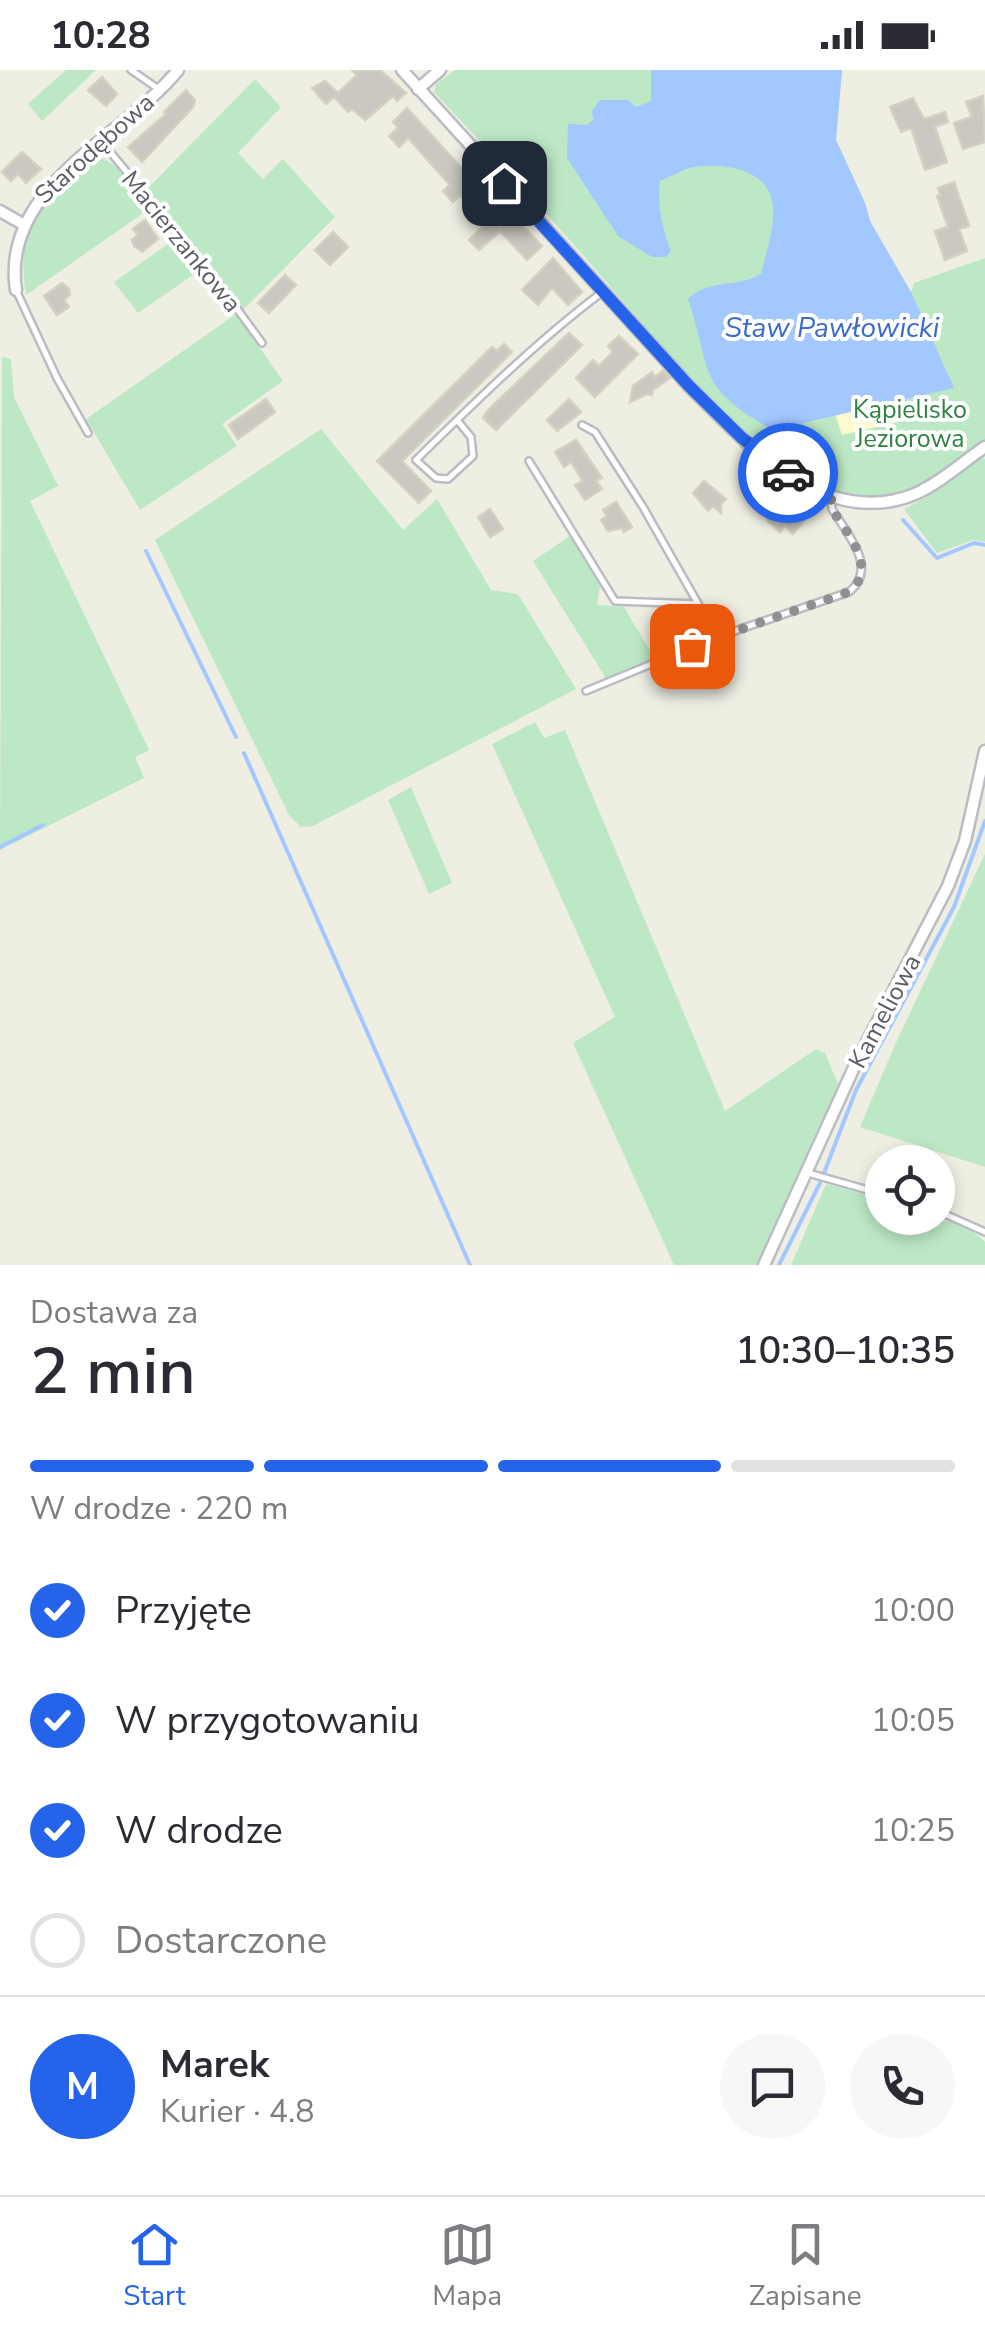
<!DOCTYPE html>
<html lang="pl">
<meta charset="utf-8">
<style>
body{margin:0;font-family:"Nunito Sans",sans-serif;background:#f7f7f7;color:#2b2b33;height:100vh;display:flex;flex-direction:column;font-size:38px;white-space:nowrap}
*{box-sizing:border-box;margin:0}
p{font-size:32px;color:#7c7c81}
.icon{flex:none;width:55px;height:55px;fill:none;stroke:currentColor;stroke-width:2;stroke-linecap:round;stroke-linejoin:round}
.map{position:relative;height:1195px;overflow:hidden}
.drawer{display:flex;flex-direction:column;background:#fff;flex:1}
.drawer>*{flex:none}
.fabs{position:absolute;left:865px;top:1075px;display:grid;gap:20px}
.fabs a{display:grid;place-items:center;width:90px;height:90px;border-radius:50%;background:#fff;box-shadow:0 5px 15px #0003;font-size:50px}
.pin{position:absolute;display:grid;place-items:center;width:85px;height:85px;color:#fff;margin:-42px;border-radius:20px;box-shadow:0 5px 15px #0006}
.courier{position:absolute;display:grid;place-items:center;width:100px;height:100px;margin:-50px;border:8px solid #2563eb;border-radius:50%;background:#fff;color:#222;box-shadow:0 2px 12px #0007}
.summary em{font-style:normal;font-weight:600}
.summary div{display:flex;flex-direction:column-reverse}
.summary{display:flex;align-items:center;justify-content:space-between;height:170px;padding:0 30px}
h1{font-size:65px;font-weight:600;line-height:75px}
.bar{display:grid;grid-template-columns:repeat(4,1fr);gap:15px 10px;align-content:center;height:120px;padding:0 30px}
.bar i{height:12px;border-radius:8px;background:#e1e1e2}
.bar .active{background:#2563eb}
.bar p{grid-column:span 4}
.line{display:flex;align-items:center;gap:25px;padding:0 30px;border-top:2px solid #e1e1e2}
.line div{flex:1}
.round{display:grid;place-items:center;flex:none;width:105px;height:105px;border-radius:52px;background:#f7f7f7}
ol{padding:0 30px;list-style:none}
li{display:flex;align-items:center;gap:30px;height:110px}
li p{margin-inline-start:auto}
li .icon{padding:10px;border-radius:50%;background:#2563eb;color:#fff;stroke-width:4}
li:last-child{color:#7c7c81}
li i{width:55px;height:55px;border:5px solid #e1e1e2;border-radius:50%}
.status{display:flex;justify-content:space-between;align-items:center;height:70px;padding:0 50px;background:#fff;direction:ltr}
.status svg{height:28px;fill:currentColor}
.tab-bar{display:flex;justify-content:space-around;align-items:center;height:140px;border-top:2px solid #e1e1e2;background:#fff;font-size:28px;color:#7c7c81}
.tab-bar a{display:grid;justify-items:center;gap:5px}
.tab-bar .active{color:#2563eb}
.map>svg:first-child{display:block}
</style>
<div class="status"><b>10:28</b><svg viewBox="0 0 49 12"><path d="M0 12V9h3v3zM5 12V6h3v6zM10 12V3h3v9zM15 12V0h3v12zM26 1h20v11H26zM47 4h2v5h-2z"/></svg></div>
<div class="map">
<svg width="985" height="1195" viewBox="0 0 985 1195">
<rect width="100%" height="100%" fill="#efeee3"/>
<g fill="#bde8c5">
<polygon points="66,0 96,0 42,51 28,34"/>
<path d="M455,0H842L836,70L865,133L870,151L911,222L914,213L985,188V371C945,398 909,432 857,428C778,423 636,245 583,185C534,130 485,76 434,22L436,14Z"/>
<polygon points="255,9 281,37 238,83 263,109 283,89 335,147 242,241 148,118"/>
<path d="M97,85L114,95L152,137L26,225C14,152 42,126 97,85Z"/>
<polygon points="178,167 203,198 138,243 114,212"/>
<polygon points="236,244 283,311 222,354 237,376 140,440 86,349"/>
<polygon points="2,287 11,289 14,327 58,416 30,431 149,680 135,687 144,708 0,780"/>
<polygon points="321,359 403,460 437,429 491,520 518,524 576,619 313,756 301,757 289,745 155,470"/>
<path d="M982,388L985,389V472L973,470L937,483L904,439C932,427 956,405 982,388Z"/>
<polygon points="570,466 600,516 597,535 624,537 655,589 606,608 533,491"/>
<polygon points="535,652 544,668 565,660 725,1041 816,979 825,983 838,1014 757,1195 674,1195 573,973 615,947 492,674"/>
<polygon points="411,717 452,813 429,824 388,730"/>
<polygon points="985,784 985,1097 860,1057 894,977"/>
<path d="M826,1114L882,1129V1148C918,1148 958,1144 985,1172V1195H791Z"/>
</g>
<polygon fill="#fdfad0" points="902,331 907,350 842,365 835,344"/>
<path fill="#a3c7ff" d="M651,0H842L836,70L865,133L870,151L912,224L954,318L773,360C695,316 713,304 688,229C706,209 738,218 761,204C766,182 778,150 771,127C762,96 716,92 689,98C680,101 670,107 660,111C657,134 662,159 671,181L666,187H652L618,166L567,88L568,54L587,55L594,49L591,42L600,30H628L636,37L651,31Z"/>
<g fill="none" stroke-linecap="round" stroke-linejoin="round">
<g stroke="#a3c7ff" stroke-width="4">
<polyline points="903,450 937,488 974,473 985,475"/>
<polyline points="146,481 236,667"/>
<polyline points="244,683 470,1195"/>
<polyline points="0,777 43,755"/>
<polyline points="824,1103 856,1020 954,837 985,751"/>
<polyline points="779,1195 820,1113"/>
</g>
</g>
<g fill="#cac8c0" stroke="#d4d1c1" stroke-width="2.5">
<polygon points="352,0 380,0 406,23 397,31 393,26 365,50 352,39 348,42 334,27 326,34 312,18 325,11 338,23 357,5"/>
<polygon points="102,7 117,24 106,36 88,20"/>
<polygon points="186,20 195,30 193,37 142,92 128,77 166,44 164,42"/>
<polygon points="983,26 985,72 963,79 954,53 972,47 966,32"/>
<polygon points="913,28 924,49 945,42 948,52 935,57 947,92 925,100 911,58 901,62 890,37"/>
<polygon points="407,38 511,152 515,148 542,176 527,190 500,161 479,180 469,170 486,153 460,125 453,132 443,121 450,115 408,68 399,77 389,66 398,58 393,52"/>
<polygon points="22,82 41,99 26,113 18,104 11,111 2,102"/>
<polygon points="954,112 969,156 959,159 967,181 945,190 935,161 948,157 937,126 940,125 938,118"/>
<polygon points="145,150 158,169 142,182 134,176 132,170 138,165 133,159"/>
<polygon points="333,162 348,177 330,195 315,180"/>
<polygon points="553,188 582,222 568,235 552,218 538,235 522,220"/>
<polygon points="285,205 296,215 269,243 258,233"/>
<polygon points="62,213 69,219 70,225 64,230 69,237 57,245 44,226"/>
<polygon points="569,263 582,275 496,360 483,348 488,340"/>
<polygon points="619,266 638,284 595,327 576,308 593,290 599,296 606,289 613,281 608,276"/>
<polygon points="504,274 512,282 402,391 431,421 419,433 377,391 492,277 497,281"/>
<polygon points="663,301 670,308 653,320 652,325 647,324 630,332 633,316 652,302 655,307"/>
<polygon points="266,329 275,342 238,369 229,355"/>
<polygon points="569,329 581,342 557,361 547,350"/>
<polygon points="576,370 602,408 596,411 602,419 585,430 575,415 583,411 571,392 564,397 555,382"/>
<polygon points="704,411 726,429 721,434 721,443 713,436 708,441 693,423"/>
<polygon points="775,424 805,450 793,464 785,456 780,462 767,450 774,443 765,435"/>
<polygon points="616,432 632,457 624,462 622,458 608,461 601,450 607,446 603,440"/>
<polygon points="490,439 503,459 490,467 478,447"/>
</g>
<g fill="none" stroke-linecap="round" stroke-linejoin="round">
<g stroke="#bbbcc3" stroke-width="10">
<g id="service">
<polyline points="131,0 157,18"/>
<polyline points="102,72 219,214 262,273"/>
<polyline points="16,220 57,308 88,363"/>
<path d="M457,350L471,367L473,386L448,409L436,408L416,390C475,332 535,273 601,223"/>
<polyline points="582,355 595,362 643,437 717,567"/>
<polyline points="529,391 615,531 698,534"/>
<path d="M586,621L717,567L849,522C879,498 847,464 832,439L831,429"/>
<polyline points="808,1103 882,1124"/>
<polyline points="938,1141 985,1162"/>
</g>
</g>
<g stroke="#bbbcc3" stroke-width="15">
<g id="minor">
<path d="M402,0L689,316C748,375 824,461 915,424C940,413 963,392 985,377"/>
<polyline points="418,19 440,0"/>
<polyline points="0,141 21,153"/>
<path d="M16,220C0,116 125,66 178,0"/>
<polyline points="764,1195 856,993 948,816 965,771 985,681"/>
</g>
</g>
<use href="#service" stroke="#fff" stroke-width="5"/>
<use href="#minor" stroke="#fff" stroke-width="10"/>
</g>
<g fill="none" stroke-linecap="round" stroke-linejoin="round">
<path stroke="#8f9091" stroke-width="10" stroke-dasharray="0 18" d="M692,576L849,522C879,498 847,464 832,439L831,429L788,403"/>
<polyline stroke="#2563eb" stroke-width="12" points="504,113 689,316 742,368 788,403"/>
</g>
<g text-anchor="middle" stroke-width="8" stroke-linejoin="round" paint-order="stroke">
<g font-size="25" fill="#5b5e65" stroke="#fff">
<text transform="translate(94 78) rotate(-42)" y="9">Starodębowa</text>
<text transform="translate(182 171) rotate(51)" y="9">Macierzankowa</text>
<text transform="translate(884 941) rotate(-62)" y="9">Kameliowa</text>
</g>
<g font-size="25" fill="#2e8240" stroke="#fff">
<text x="910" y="348">Kąpielisko<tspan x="910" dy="29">Jeziorowa</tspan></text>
</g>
<g font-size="28" font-style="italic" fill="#3c6acb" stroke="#fff">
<text x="832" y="267">Staw Pawłowicki</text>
</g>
</g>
</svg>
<div class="fabs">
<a><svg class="icon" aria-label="locate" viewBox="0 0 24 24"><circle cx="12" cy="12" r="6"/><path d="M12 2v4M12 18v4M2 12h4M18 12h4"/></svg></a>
</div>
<div class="pin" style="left:692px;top:576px;background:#ea580c"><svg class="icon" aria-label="bag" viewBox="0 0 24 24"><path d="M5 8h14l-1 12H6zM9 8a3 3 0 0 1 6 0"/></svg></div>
<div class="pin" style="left:504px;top:113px;background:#1f2937"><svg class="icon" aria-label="home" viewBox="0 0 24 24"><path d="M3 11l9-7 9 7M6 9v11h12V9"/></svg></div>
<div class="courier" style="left:788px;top:403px"><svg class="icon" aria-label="car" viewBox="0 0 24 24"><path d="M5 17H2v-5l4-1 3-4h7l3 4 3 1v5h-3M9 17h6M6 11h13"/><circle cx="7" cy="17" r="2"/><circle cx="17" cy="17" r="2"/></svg></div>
</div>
<section class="drawer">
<div class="summary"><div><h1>2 min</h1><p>Dostawa za</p></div><em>10:30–10:35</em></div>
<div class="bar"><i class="active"></i><i class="active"></i><i class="active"></i><i></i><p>W drodze · 220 m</p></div>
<ol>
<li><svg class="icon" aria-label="check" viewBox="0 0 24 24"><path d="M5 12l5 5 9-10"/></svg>Przyjęte<p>10:00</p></li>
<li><svg class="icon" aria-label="check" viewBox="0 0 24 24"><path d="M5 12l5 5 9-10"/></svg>W przygotowaniu<p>10:05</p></li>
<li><svg class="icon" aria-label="check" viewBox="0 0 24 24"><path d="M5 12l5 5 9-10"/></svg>W drodze<p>10:25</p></li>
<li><i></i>Dostarczone</li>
</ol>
<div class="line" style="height:180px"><b class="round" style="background:#2563eb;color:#fff">M</b><div><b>Marek</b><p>Kurier · 4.8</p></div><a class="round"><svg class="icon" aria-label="chat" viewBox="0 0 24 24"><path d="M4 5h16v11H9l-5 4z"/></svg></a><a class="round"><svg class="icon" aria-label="phone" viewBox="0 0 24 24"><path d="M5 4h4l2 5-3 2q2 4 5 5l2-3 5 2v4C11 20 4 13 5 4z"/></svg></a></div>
</section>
<nav class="tab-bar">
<a class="active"><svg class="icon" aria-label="home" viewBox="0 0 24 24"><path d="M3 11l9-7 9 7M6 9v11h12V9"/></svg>Start</a>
<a><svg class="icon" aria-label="map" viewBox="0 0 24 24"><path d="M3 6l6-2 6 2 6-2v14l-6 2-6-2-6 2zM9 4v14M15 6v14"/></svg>Mapa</a>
<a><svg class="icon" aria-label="saved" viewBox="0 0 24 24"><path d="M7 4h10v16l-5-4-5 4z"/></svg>Zapisane</a>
</nav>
